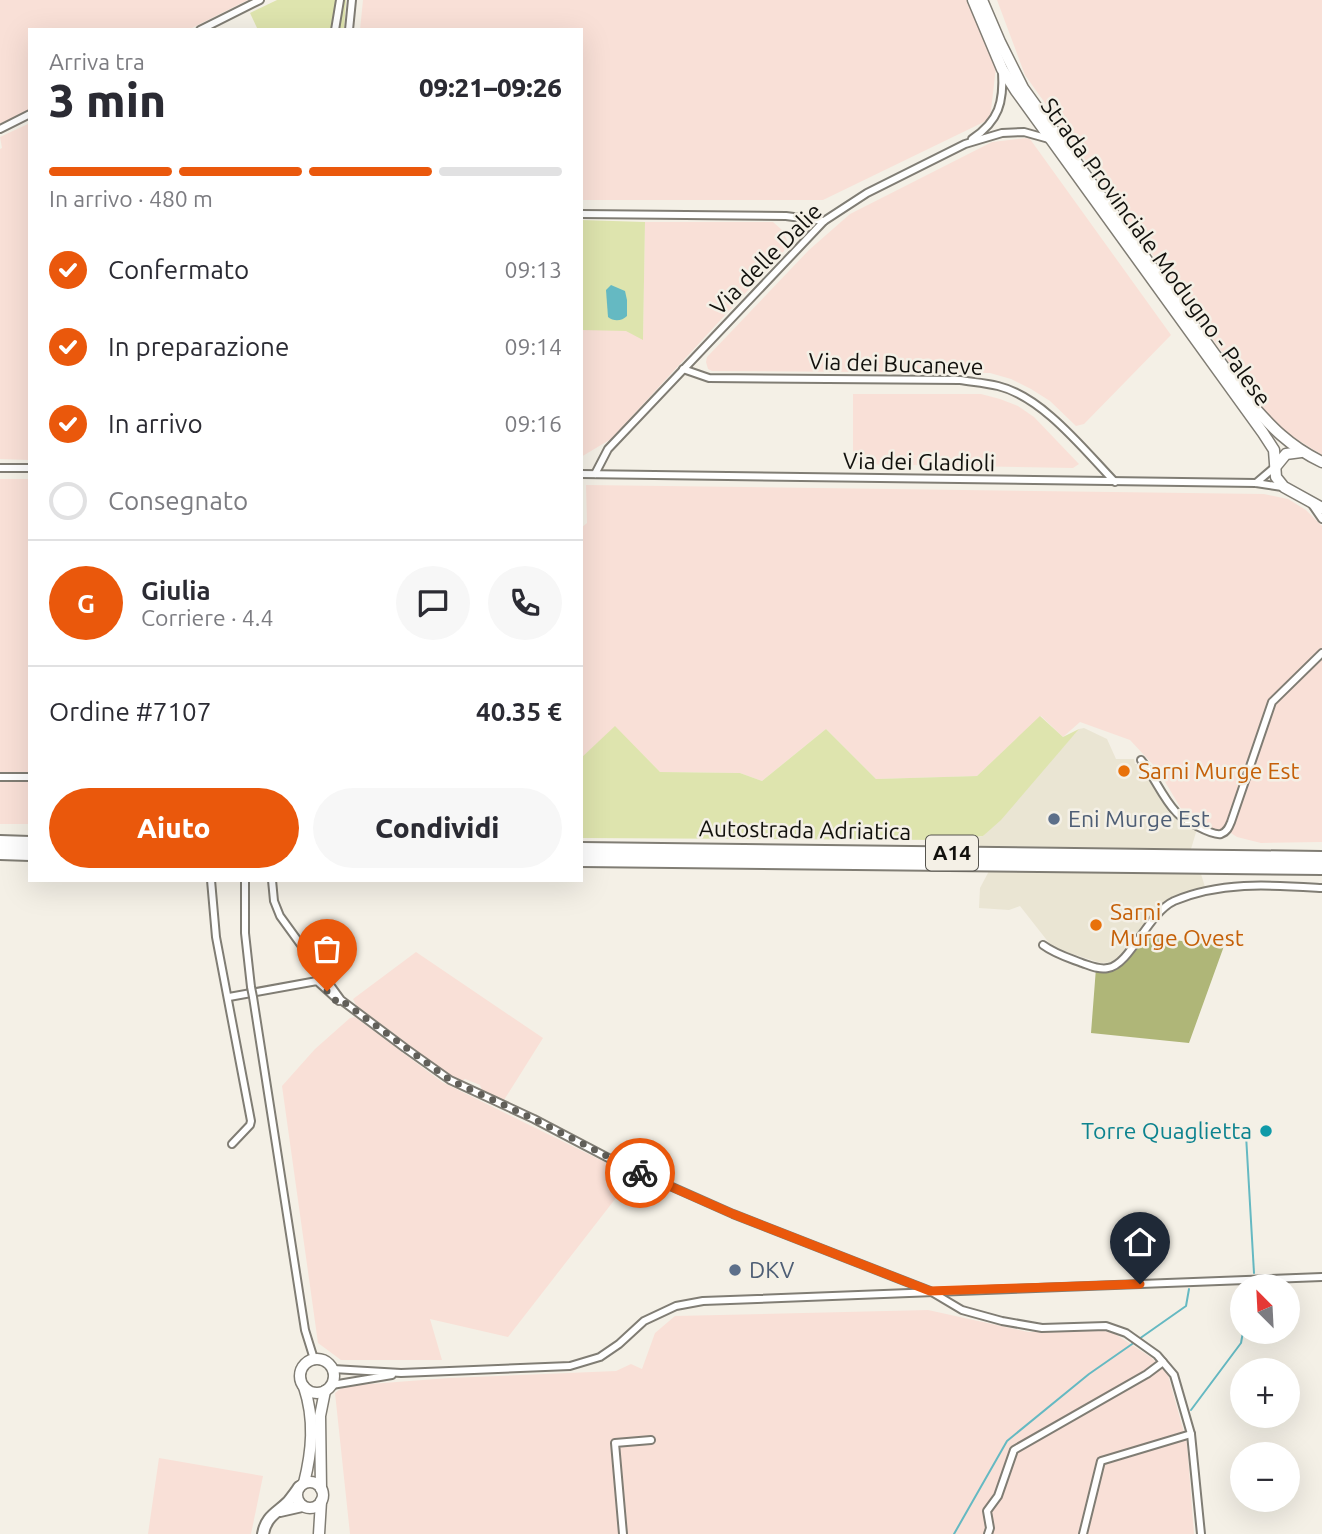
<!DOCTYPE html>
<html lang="it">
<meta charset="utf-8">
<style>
body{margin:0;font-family:Ubuntu,sans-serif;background:#f7f7f7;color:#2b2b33;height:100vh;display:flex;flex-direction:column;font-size:26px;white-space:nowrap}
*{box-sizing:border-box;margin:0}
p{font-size:23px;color:#7c7c81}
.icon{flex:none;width:38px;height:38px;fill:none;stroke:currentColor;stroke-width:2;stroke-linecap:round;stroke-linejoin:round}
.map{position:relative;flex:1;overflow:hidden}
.side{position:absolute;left:28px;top:28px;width:555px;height:854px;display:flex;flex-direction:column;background:#fff;border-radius:0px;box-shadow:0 7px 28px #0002}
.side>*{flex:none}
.needle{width:46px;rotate:336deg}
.controls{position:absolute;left:1230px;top:1274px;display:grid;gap:14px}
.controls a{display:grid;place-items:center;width:70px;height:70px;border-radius:50%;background:#fff;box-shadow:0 7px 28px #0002;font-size:35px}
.pin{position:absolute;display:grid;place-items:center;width:60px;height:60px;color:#fff;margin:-72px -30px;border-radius:50% 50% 50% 0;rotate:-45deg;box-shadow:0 0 7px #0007}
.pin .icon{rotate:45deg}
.courier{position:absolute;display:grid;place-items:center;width:70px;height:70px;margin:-35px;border:5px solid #ea580c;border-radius:50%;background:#fff;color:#222;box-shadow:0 2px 9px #0007}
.summary em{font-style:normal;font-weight:800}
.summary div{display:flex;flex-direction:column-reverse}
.summary{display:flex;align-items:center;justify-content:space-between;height:119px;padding:0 21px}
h1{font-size:46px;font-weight:800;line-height:52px}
.bar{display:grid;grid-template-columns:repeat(4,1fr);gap:10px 7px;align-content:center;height:84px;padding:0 21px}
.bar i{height:9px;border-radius:5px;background:#e1e1e2}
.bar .selected{background:#ea580c}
.bar p{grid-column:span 4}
.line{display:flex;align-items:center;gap:18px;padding:0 21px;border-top:2px solid #e1e1e2}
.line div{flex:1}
.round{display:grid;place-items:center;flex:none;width:74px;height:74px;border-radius:37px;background:#f7f7f7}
ol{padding:0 21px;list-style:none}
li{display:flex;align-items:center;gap:21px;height:77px}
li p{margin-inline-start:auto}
li .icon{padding:7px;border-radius:50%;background:#ea580c;color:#fff;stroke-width:4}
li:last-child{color:#7c7c81}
li i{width:38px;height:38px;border:4px solid #e1e1e2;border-radius:50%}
.cta{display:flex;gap:14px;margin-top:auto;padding:14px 21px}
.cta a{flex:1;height:80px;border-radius:42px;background:#ea580c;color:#fff;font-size:28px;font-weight:800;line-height:80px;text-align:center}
.cta a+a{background:#f7f7f7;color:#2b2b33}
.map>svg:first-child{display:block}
</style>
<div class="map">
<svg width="1322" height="1534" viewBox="0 0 1322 1534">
<rect width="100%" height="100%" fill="#f4f0e6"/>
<g fill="#eae5d3">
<polygon points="1084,728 1107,739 1116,759 1134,759 1135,764 1141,764 1141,779 1148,777 1158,787 1174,815 1197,829 1191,849 980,846 978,837 983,836 1079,729"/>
<polygon points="989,871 1201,874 1205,887 1169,899 1162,904 1117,962 1101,963 1053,948 1020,906 1009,910 979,908 980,888"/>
</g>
<g fill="#f9e0d7">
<polygon points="0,0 248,0 188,30 30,30 30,109 0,124"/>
<polygon points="363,0 967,0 996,67 990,119 823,200 581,200 581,30 360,30"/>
<polygon points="997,0 1322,0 1322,455 1274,425 1025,75"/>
<polygon points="30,123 30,460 0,459 0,149 2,148 0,137"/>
<polygon points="1026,138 1030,139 1171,335 1084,424 1076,426 1050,401 1031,389 1011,379 990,373 712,371 708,369 706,362 707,357 809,250 850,214 992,142"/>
<polygon points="645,222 773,222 782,230 787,240 784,251 611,439 581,457 581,330 626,330 643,339"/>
<polygon points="853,394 981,394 1000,399 1018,406 1034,417 1079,464 1073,468 853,464"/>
<rect x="0" y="479" width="30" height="345"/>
<polygon points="586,485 1264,494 1288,499 1306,510 1322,526 1322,842 1261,843 1237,837 1223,828 1218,830 1207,826 1183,812 1158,770 1130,740 1080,722 1063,737 1041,716 977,776 876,779 826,729 762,781 740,773 660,772 615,727 581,758 581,528 587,523"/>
<polygon points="416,952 543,1038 504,1100 482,1090 480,1085 465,1079 462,1081 452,1077 356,1005 353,999"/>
<polygon points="355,1017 442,1082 633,1176 508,1337 430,1319 442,1360 341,1360 318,1343 282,1086 315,1049 350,1018"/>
<polygon points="928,1310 1028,1332 1097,1330 1112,1332 1152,1358 1168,1375 1187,1443 1194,1534 350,1534 335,1393 344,1386 449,1378 616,1371 631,1364 642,1369 655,1333 675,1316"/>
<polygon points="159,1458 263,1476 251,1534 148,1534"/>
</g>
<g fill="#dee4ae">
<polygon points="277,0 346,0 344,30 258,30 250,13"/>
<polygon points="581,220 645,222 643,340 626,331 581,330"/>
<polygon points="1040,716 1063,737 1079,729 1001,820 983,836 945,840 581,838 581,758 615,726 660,772 740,773 762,781 826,729 876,779 977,776"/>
</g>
<polygon fill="#afb678" points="1140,936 1224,946 1189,1043 1091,1033 1096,968 1112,968"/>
<path fill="#65b9c2" d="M611,285L625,291L627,300V316C622,321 614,322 608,317L606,290Z"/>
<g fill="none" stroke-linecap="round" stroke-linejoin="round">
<g stroke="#65b9c2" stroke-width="2">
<polyline points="1246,1135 1254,1273"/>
<polyline points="1139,1339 1186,1306 1189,1289"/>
<polyline points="1191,1410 1241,1343 1243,1332"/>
<polyline points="954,1534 1007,1441 1089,1374 1135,1342"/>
</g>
<g stroke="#807d74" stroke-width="10">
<g id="minor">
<polyline points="200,30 260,0"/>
<polyline points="335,30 340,0"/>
<polyline points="349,30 352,0"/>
<polyline points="0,129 30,114"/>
<path d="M972,139C999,121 1004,102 1002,71"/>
<polyline points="581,214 786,216 824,221"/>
<path d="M683,369L709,378L960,380C973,382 986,383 998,386C1043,397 1084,450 1115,482"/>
<polyline points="0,468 30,468"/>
<polyline points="581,474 1256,483 1282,487"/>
<polyline points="595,474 608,449 824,221 867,193 965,144 1002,133 1024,132 1049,139"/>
<polyline points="1256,483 1276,466"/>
<polyline points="1311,503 1322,519"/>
<path d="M1141,760C1154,776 1162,797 1176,812C1182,819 1212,836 1221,834C1227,832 1229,827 1231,822L1272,702L1322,653"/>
<polyline points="0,777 30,777"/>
<polyline points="211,880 216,937 251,1121 250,1125 232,1144"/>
<polyline points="245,880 245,933 251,987"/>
<polyline points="272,880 274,901 280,916 341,1000 405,1048 450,1080 534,1119 616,1162 733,1214 930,1291 962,1310 1002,1321 1042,1328 1106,1326 1126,1333 1157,1355 1174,1375 1191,1434 1201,1534"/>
<path d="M1043,945C1055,954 1069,958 1082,963C1091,966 1099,970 1108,968C1130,965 1148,913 1174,901C1221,881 1272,885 1322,888"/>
<polyline points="229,997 317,981 339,1001"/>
<polyline points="253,997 305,1330 314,1359"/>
<polyline points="333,1369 401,1373 570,1366 600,1357 619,1344 644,1321 676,1306 703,1301 1322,1277"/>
<polyline points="332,1385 392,1375"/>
<polyline points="623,1534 615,1443 651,1440"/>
<polyline points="988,1534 990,1528 987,1511 998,1496 1014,1450 1147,1374 1163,1362"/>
<polyline points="1083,1534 1101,1461 1191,1434"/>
</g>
</g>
<g stroke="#807d74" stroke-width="13">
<g id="secondary">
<polyline points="973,0 1002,69 1016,91 1263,433 1274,450 1276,477 1284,487 1322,508"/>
<path d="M982,0L1000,42L1023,88L1247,399C1271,427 1289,446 1322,462"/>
<polyline points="1277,465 1286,454 1301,452"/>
<circle cx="317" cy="1376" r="17"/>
<circle cx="310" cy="1495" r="13"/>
<path d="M304,1483C312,1451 315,1420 304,1387"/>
<polyline points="321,1489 320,1416 325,1391"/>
<polyline points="319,1534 321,1501"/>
</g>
</g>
<g stroke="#807d74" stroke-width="14">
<g id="primary">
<polyline points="280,1511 302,1506"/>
<path d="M263,1534C266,1516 277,1513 288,1502C292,1497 296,1492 299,1487"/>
</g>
</g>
<g stroke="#807d74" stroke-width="16">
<g id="motorway">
<polyline points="0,842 30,843"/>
<polyline points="581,849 1322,858"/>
<polyline points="0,853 30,854"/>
<polyline points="581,860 1322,868"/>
</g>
</g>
<use href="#minor" stroke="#fff" stroke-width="6"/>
<use href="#secondary" stroke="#fff" stroke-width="10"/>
<use href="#primary" stroke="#fff" stroke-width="10"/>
<use href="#motorway" stroke="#fff" stroke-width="12"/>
<g stroke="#807d74" stroke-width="10" stroke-linecap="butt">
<polyline id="minor-bridge" points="251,987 253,997"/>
</g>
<use href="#minor-bridge" stroke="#fff" stroke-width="6"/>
</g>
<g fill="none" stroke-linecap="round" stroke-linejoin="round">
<polyline stroke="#615f59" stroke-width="7" stroke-dasharray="0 12.6" points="327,991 337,1002 341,1000 450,1080 534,1119 640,1173"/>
<polyline stroke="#ea580c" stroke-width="9" points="640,1173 733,1214 930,1291 1140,1284"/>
</g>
<g fill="#e8710a" stroke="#f4f0e6" stroke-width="2.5">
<circle cx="1124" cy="771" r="7"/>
<circle cx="1096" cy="925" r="7"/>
</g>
<g fill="#5c6f8a" stroke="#f4f0e6" stroke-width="2.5">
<circle cx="1054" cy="819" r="7"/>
<circle cx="735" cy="1270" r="7"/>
</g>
<circle fill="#0f9aa8" stroke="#f4f0e6" stroke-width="2.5" cx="1266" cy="1131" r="7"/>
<g text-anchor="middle" stroke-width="5" stroke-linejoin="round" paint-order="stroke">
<rect fill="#f4f0e6" stroke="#56544e" stroke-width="2" x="926" y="835.5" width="52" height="35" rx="5"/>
<g font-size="21" font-weight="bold" fill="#12110d">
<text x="952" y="860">A14</text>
</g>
<g font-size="23" fill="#12110d" stroke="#f4f0e6">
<text transform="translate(1156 252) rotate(54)" y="8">Strada Provinciale Modugno - Palese</text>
<text transform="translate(766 259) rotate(-45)" y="8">Via delle Dalie</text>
<text transform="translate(896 364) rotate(2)" y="8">Via dei Bucaneve</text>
<text transform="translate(919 462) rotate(1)" y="8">Via dei Gladioli</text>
<text transform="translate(805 830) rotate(1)" y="8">Autostrada Adriatica</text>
</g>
<g font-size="23" fill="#c56008" stroke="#f4f0e6" text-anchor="start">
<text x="1138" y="779">Sarni Murge Est</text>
<text x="1110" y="920">Sarni<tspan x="1110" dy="26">Murge Ovest</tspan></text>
</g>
<g font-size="23" fill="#4e5e75" stroke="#f4f0e6" text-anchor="start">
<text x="1068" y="827">Eni Murge Est</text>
<text x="749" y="1278">DKV</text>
</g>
<g font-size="23" fill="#0d838f" stroke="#f4f0e6" text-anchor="end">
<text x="1252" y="1139">Torre Quaglietta</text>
</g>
</g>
</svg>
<div class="controls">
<a><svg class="needle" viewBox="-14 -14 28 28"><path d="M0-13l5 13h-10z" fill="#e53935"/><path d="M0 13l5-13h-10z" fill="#7c7c81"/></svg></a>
<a>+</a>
<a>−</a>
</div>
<div class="pin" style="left:327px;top:991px;background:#ea580c"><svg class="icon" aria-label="bag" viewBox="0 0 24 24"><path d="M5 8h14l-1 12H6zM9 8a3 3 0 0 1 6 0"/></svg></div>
<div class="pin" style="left:1140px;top:1284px;background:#1f2937"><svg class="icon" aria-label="home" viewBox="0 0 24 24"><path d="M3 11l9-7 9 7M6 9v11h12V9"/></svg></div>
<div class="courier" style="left:640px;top:1173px"><svg class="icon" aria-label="bike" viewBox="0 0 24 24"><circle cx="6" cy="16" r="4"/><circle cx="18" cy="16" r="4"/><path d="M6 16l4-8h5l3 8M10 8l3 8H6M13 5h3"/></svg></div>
<section class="side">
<div class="summary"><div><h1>3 min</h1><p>Arriva tra</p></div><em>09:21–09:26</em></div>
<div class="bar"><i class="selected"></i><i class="selected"></i><i class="selected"></i><i></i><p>In arrivo · 480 m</p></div>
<ol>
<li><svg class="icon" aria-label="check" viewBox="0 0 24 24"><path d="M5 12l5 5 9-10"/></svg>Confermato<p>09:13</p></li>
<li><svg class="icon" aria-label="check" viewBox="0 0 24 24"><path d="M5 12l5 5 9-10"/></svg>In preparazione<p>09:14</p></li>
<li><svg class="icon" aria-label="check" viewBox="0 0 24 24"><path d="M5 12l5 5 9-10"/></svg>In arrivo<p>09:16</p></li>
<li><i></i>Consegnato</li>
</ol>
<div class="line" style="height:126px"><b class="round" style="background:#ea580c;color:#fff">G</b><div><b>Giulia</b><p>Corriere · 4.4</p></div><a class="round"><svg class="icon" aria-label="chat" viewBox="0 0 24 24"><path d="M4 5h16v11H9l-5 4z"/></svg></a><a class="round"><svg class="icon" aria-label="phone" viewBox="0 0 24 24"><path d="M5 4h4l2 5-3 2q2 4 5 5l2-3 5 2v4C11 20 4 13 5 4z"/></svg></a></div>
<div class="line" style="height:91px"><div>Ordine #7107</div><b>40.35 €</b></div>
<div class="cta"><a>Aiuto</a><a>Condividi</a></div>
</section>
</div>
